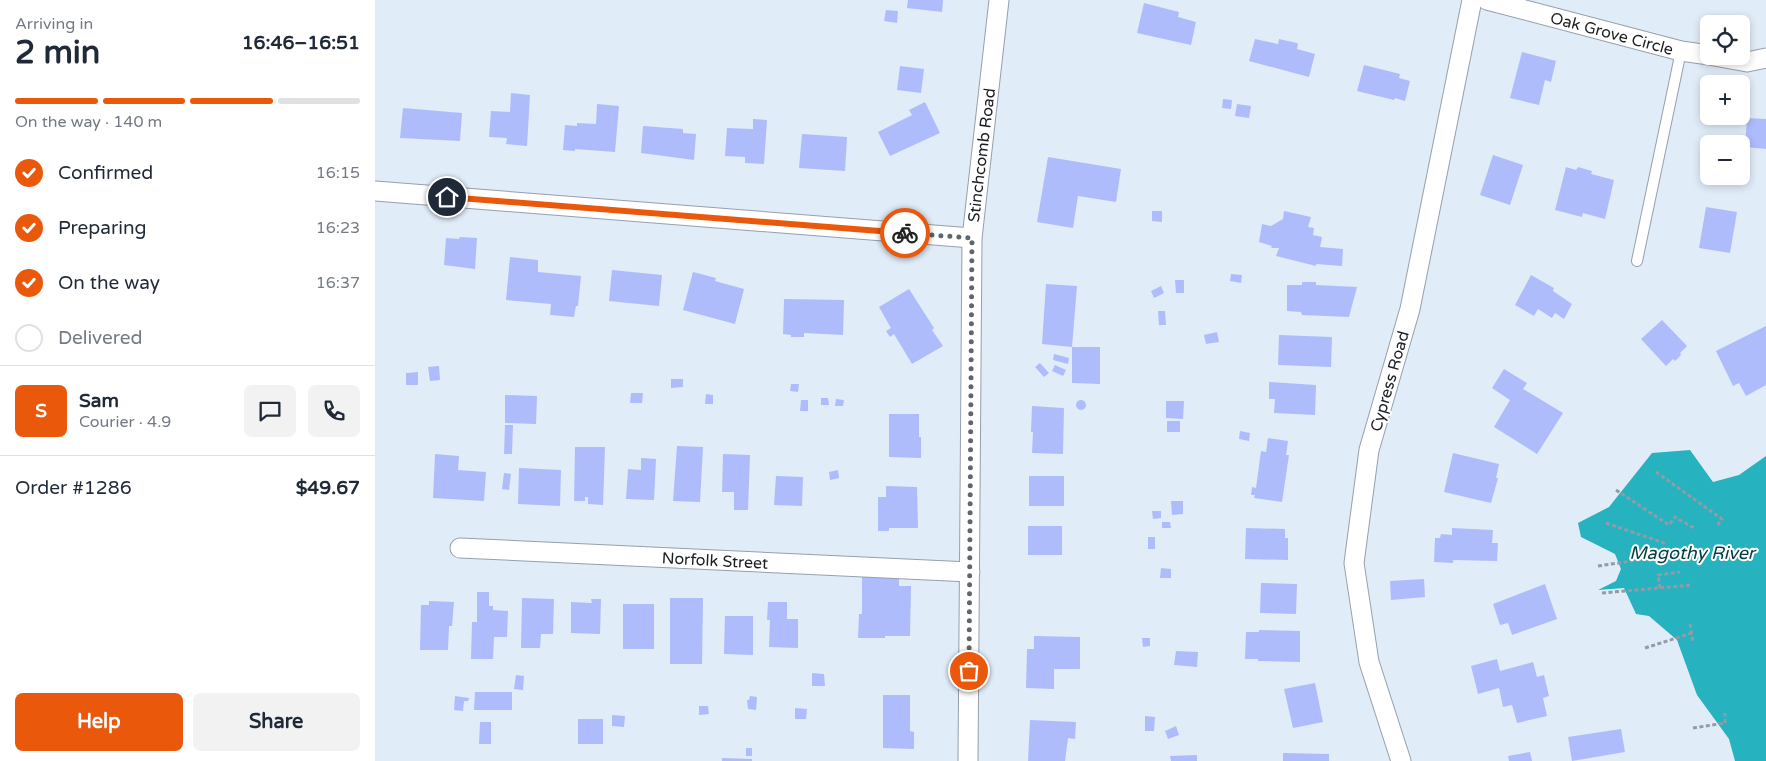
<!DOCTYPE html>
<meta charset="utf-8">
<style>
body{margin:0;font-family:"Varela Round",sans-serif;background:#f2f2f3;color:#1f2937;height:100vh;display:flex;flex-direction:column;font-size:19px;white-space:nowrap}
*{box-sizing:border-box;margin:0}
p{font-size:16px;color:#747a83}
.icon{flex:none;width:28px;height:28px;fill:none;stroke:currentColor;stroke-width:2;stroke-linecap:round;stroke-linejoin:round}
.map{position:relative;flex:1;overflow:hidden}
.side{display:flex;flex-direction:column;background:#fff;width:375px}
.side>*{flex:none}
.controls{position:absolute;left:1325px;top:15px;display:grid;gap:10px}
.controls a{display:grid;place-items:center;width:50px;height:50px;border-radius:8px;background:#fff;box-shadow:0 2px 8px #0003;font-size:25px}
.pin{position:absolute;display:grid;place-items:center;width:42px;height:42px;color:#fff;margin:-21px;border:2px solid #fff;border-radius:50%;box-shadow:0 1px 5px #0007}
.courier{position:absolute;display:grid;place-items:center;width:50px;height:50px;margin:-25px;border:4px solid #ea580c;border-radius:50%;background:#fff;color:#222;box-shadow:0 1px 6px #0007}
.summary em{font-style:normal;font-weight:700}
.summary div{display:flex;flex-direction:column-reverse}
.summary{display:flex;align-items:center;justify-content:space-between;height:85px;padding:0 15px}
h1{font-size:32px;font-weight:700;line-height:38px}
.bar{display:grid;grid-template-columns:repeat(4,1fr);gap:8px 5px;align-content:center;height:60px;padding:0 15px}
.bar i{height:6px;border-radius:4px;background:#e0e1e3}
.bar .active{background:#ea580c}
.bar p{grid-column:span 4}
.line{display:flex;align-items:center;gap:12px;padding:0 15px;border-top:1px solid #e0e1e3}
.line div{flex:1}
.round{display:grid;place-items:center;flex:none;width:52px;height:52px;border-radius:8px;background:#f2f2f3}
ol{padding:0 15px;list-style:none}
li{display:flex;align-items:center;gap:15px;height:55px}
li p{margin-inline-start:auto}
li .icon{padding:5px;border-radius:50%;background:#ea580c;color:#fff;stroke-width:4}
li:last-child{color:#747a83}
li i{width:28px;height:28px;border:2px solid #e0e1e3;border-radius:50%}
.cta{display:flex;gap:10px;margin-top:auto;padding:10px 15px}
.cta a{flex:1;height:58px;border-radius:8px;background:#ea580c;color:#fff;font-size:20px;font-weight:700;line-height:58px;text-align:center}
.cta a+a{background:#f2f2f3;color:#1f2937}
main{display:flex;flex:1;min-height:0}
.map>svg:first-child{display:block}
</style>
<main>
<section class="side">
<div class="summary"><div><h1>2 min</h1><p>Arriving in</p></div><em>16:46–16:51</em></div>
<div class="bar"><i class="active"></i><i class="active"></i><i class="active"></i><i></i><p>On the way · 140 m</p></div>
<ol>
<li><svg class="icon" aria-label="check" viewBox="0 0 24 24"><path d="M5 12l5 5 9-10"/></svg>Confirmed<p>16:15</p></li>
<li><svg class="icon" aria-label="check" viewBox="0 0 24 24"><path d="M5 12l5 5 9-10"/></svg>Preparing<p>16:23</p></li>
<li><svg class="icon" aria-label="check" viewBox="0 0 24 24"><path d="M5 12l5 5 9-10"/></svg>On the way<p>16:37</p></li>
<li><i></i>Delivered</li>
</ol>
<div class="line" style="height:90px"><b class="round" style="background:#ea580c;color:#fff">S</b><div><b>Sam</b><p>Courier · 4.9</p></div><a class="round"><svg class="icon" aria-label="chat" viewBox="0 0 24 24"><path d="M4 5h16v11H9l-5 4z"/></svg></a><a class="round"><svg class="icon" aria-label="phone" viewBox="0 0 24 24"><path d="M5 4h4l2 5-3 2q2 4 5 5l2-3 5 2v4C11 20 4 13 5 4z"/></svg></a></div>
<div class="line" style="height:65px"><div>Order #1286</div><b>$49.67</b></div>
<div class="cta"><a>Help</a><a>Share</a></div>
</section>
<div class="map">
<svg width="1391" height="761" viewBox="0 0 1391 761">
<rect width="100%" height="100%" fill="#e1ecf9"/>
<polygon fill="#26b2be" points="1315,450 1338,482 1364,475 1391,456 1391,761 1360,761 1354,739 1322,695 1302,640 1274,616 1261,614 1249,588 1223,590 1241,581 1246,569 1240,554 1206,537 1203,523 1234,507 1277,453"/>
<g fill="#aebcfb">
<polygon points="533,0 568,0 567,12 532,8"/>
<polygon points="769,3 804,12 803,17 821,22 816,45 762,33"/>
<polygon points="511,10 523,11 522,23 509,21"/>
<polygon points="880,39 903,44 904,39 922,43 923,44 922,49 940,54 934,77 874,61"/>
<polygon points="1147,52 1181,61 1176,82 1170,80 1164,105 1135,98"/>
<polygon points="989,65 1025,74 1024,78 1035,81 1030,101 1020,98 1019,100 982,91"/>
<polygon points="525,66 549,69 546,93 522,90"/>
<polygon points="136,93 155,95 152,146 131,144 132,138 114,137 116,111 135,112"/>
<polygon points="848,99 857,100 856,109 847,108"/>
<polygon points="550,102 565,133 515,156 503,132 537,115 534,110"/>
<polygon points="222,104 244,106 240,152 200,149 200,151 188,150 190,125 202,126 202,123 221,124"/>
<polygon points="862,104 876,106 874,118 860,116"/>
<polygon points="28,108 87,113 85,141 25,138"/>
<polygon points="1372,118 1391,119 1391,149 1370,147"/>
<polygon points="378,119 392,120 389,164 370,163 370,157 350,156 352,128 378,129"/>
<polygon points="268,126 308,129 308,133 321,134 319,160 266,153"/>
<polygon points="427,134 472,137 470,171 424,168"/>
<polygon points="1118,155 1148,165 1135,205 1105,195"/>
<polygon points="673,157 746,169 741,202 703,196 698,228 662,222"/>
<polygon points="1191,167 1201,170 1203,167 1217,171 1216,174 1239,180 1230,219 1208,213 1207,217 1180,210"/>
<polygon points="1331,207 1362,212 1355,253 1324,248"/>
<polygon points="777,211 787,211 787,222 777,221"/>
<polygon points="909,211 936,217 933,227 939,228 938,235 947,237 945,247 968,249 967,266 941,264 941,266 901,256 904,248 896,248 897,246 884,242 887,224 896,226 908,219"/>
<polygon points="85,237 102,238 100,269 69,265 71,238 84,239"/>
<polygon points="135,257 163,260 163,272 206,276 203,306 201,306 199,317 175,315 176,304 131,300"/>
<polygon points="237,270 287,275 284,306 234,301"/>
<polygon points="318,272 341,278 340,281 369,289 360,324 308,310"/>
<polygon points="856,274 867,275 866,283 855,281"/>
<polygon points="1156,275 1179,288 1178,291 1197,304 1189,319 1180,313 1177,318 1163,309 1159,316 1140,305"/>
<polygon points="800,280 809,280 809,293 801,293"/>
<polygon points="927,282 941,282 941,285 982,287 974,317 927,315 926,312 912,311 912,285 927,285"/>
<polygon points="671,284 702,286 697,347 667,344"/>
<polygon points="786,286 789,293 779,298 776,291"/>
<polygon points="534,289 559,328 557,330 568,346 537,364 519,334 515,337 511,331 516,328 504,307"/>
<polygon points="409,299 469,300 468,335 429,333 429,337 416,337 416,335 408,334"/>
<polygon points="783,311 790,311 791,325 784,325"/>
<polygon points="1287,320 1312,346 1305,353 1306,355 1300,361 1298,359 1291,366 1266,339"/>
<polygon points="1391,326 1391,385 1371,396 1364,383 1358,386 1341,351"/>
<polygon points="842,332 844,342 831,344 829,335"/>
<polygon points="904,335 957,337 956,367 903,365"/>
<polygon points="697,347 725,347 725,384 697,383"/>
<polygon points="679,354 694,358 693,364 678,360"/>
<polygon points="665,363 674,373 669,377 660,367"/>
<polygon points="680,365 691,370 688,376 677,371"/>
<polygon points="64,366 65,380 55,381 53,367"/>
<polygon points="1129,369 1152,383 1148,389 1188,413 1162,454 1119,427 1135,400 1117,388"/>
<polygon points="43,372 43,385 31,385 31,373"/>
<polygon points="296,379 308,379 308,387 296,388"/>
<polygon points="894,382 941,385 940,415 899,413 900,399 894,399"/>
<polygon points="416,384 424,384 423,392 415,391"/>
<polygon points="256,393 268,393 267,403 255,403"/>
<polygon points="331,394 338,395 338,404 330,404"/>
<polygon points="130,395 162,396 161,424 130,423"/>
<polygon points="446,398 453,398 454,405 446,405"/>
<polygon points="461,399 469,400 468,406 460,406"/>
<circle cx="706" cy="405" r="5"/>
<polygon points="426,400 433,400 433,411 425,411"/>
<polygon points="791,401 809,401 808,419 791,418"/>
<polygon points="657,406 689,408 688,454 657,453 658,432 656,432"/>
<polygon points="514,414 544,414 544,437 546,437 546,458 514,457"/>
<rect x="792" y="421" width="13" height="11"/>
<polygon points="130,425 138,425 137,454 129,454"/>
<polygon points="865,431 875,433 874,441 864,439"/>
<polygon points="893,438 913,441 911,455 914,455 907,502 879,498 880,495 876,495 877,487 881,488 886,451 891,452"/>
<polygon points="302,446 328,447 325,502 298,501"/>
<polygon points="200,447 230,447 228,505 213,504 213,497 210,497 210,501 199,501"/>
<polygon points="1078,453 1124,464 1121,478 1123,478 1116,503 1069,492"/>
<polygon points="60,454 84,456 83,470 111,472 109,501 58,498"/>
<polygon points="348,454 375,455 373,510 359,510 359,492 347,492"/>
<polygon points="266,458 281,459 279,500 251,499 253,469 266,470"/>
<polygon points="144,468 186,470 185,506 143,504"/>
<polygon points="463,470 464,478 455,480 454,472"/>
<polygon points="129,473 136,474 134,490 127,489"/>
<polygon points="401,476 428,477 427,506 399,505"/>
<rect x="654" y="476" width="35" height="30"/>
<polygon points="511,486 542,487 543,528 514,528 514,531 503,531 503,497 511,497"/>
<polygon points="796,501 808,501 808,514 797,515"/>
<polygon points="777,511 786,511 786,518 778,519"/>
<polygon points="787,522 795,522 796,528 787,528"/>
<rect x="653" y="526" width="34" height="29"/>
<polygon points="871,528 910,529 910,538 913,538 913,560 870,559"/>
<polygon points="1077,528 1118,530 1117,543 1123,543 1122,561 1078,560 1078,563 1059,562 1060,538 1065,538 1066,534 1077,535"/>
<rect x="773" y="537" width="7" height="12"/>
<polygon points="786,568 796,569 796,578 785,578"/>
<polygon points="487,577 524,578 524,586 536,586 535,636 510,636 510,638 483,638 484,614 487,614"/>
<polygon points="1049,579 1050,597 1016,600 1015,581"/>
<polygon points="886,583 922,584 921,614 885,613"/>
<polygon points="1170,584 1182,619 1137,635 1133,623 1125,625 1118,604"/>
<polygon points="102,592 114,592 114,606 118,606 118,610 133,611 132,637 119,637 118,659 96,659 97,622 102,622"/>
<polygon points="147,598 179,599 178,634 166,634 165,648 146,648"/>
<polygon points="295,598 328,598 327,664 295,664"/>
<polygon points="216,599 226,599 225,634 196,633 196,602 217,603"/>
<polygon points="54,601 79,602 77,626 74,626 73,650 45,650 46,605 54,605"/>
<polygon points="393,602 412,602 412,619 423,619 423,648 394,647 395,620 392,620"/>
<rect x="248" y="604" width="31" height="45"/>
<polygon points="350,616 378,616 378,655 349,654"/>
<polygon points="884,630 925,631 925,662 883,661 883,659 870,659 871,632 884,632"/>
<polygon points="659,636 705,637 705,669 679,669 679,689 651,688 652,649 659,649"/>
<polygon points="767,638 775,638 775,646 768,647"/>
<polygon points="801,651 823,652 822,667 799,665"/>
<polygon points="1122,659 1125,671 1158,662 1162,677 1169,675 1174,696 1168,698 1172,716 1142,723 1137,705 1128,707 1124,688 1103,694 1096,666"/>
<polygon points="437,673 449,674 450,686 437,686"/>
<polygon points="141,675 149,676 148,690 139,689"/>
<polygon points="940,683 948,722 918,728 909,689"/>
<polygon points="100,692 137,692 137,710 99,710"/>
<polygon points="508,695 535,695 535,731 539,732 539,749 508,748"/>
<polygon points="80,696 94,698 93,701 89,701 88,711 79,710"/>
<polygon points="375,696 382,697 381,710 373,709 372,700 374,700"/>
<polygon points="324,706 333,706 334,714 324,715"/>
<polygon points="420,708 432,709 431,719 420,719"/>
<polygon points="237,715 250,716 249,727 237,726"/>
<polygon points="770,716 780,717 779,731 770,731"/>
<rect x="203" y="719" width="25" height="25"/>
<polygon points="655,720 701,722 700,739 693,738 690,761 653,761"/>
<polygon points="105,722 116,722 116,744 104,744"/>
<polygon points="801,726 804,735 793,739 790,731"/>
<polygon points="1246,729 1250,752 1197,761 1193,737"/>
<rect x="371" y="748" width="6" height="8"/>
<polygon points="1155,752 1157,761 1134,761 1133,756"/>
<polygon points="908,753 954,754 954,761 908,761"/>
<polygon points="822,755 822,761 796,761 795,756"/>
<polygon points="347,758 377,759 377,761 347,761"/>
</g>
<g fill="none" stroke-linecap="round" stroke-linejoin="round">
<g stroke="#96a0ac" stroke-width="12">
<polyline id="service" points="1262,261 1306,51"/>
</g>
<g stroke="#96a0ac" stroke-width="21">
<g id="minor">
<polyline points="1112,0 1306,51 1334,55"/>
<polyline points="1339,56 1372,62 1391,58"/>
<polyline points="0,191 597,238"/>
<polyline points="85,548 595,572"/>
<polyline points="593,761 597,238 624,0"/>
<polyline points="1026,761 994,662 979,563 994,450 1035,309 1097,0"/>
</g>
</g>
<g stroke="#939ba4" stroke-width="3" stroke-dasharray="4 2.5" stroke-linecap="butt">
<polyline points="1281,472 1347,519 1342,526"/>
<polyline points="1241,490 1294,525 1300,517 1319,528"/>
<polyline points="1231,523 1292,544"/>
<polyline points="1223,566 1291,556"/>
<polyline points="1285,588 1283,575 1305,572"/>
<polyline points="1227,593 1317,585"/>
<polyline points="1315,624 1318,643"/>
<polyline points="1270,648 1317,633"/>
<polyline points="1318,728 1350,723 1350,713"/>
</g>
<use href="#service" stroke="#fff" stroke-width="10"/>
<use href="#minor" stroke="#fff" stroke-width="19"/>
</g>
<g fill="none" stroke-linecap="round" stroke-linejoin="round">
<polyline stroke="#60666d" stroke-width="5" stroke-dasharray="0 9" points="530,233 597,238 594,671"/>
<polyline stroke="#ea580c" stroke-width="6" points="72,197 530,233"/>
</g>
<g text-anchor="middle" stroke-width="4" stroke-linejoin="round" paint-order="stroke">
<g font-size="16" fill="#1a1e22" stroke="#fff">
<text transform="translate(1237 33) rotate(15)" y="6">Oak Grove Circle</text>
<text transform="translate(606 155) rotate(-83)" y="6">Stinchcomb Road</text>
<text transform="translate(1014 381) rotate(-74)" y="6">Cypress Road</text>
<text transform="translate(340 560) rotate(3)" y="6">Norfolk Street</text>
</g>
<g font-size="18" font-style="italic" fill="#003d42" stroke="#fff">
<text x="1317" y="559">Magothy River</text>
</g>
</g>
</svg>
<div class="controls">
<a><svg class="icon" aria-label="locate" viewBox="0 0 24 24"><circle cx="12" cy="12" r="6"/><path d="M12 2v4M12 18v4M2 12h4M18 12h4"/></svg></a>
<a>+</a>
<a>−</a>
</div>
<div class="pin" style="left:594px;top:671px;background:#ea580c"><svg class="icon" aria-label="bag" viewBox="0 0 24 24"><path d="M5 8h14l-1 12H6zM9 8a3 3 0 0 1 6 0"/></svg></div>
<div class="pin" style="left:72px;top:197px;background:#1f2937"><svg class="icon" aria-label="home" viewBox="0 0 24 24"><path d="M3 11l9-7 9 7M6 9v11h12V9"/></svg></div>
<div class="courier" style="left:530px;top:233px"><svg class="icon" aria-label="bike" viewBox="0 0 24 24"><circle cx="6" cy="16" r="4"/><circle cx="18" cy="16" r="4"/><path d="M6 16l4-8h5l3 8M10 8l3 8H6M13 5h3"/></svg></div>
</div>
</main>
